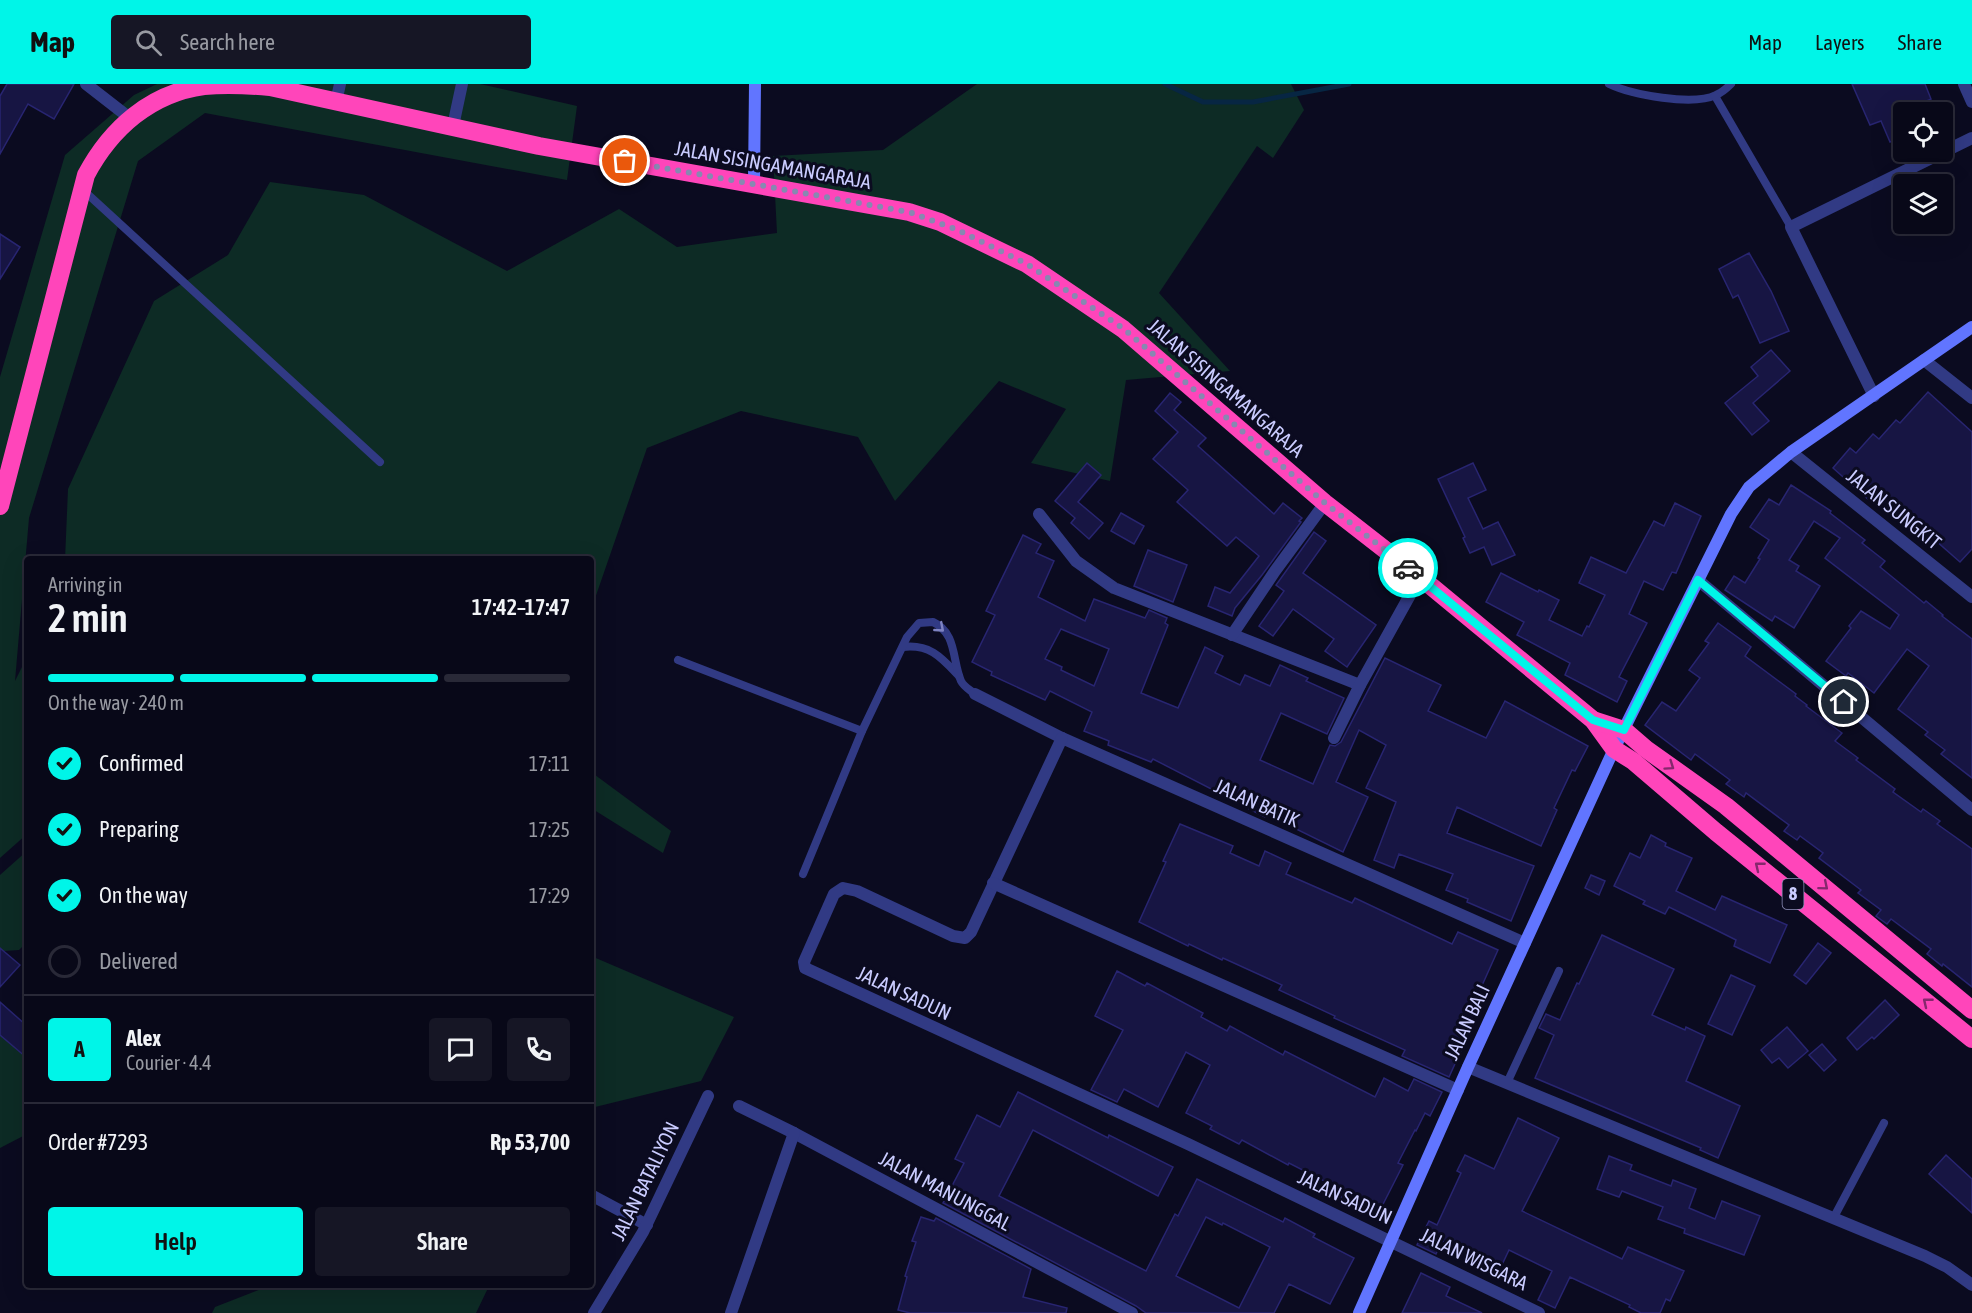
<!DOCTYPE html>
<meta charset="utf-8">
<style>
body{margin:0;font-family:"Asap Condensed",sans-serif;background:#161625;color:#f1f3f6;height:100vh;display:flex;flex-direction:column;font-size:22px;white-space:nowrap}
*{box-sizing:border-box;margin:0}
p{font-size:20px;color:#989aa2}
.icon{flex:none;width:33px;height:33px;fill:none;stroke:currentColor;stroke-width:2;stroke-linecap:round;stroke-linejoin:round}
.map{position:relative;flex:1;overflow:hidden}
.details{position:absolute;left:24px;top:472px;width:570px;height:732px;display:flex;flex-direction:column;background:#080818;border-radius:6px;box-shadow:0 6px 24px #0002,0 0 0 2px #292937}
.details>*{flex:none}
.controls{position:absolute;left:1893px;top:18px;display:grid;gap:12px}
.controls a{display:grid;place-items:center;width:60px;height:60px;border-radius:6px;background:#080818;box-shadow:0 6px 24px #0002,0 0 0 2px #292937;font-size:30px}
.pin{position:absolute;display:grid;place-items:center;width:51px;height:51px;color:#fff;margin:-26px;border:3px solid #fff;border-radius:50%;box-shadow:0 2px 6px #0007}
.courier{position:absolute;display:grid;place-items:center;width:60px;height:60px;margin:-30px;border:4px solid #00f5e8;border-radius:50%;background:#fff;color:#222;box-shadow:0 2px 8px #0007}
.summary em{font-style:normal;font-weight:600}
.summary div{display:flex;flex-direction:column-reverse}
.summary{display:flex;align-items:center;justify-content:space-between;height:102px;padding:0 24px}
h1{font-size:39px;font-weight:600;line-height:45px}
.bar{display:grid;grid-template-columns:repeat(4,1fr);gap:9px 6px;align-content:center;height:72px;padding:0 24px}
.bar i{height:8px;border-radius:4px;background:#292937}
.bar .on{background:#00f5e8}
.bar p{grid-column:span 4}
.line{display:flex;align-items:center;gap:15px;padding:0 24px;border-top:2px solid #292937}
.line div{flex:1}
.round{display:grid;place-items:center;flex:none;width:63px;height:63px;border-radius:6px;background:#161625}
ol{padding:0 24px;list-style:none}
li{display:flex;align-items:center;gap:18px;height:66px}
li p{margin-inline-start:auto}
li .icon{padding:6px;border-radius:50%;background:#00f5e8;color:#111;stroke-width:4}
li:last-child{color:#989aa2}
li i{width:33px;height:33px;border:3px solid #292937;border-radius:50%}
.primary-button{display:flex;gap:12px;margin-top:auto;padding:12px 24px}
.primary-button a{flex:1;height:69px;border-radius:6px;background:#00f5e8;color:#111;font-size:24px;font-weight:600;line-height:69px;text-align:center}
.primary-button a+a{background:#161625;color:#f1f3f6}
header{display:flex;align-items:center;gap:36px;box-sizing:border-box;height:84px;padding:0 30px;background:#00f5e8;color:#111}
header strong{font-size:28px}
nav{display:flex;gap:33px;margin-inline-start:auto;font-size:21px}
.search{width:420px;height:54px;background:#161625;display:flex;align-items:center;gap:15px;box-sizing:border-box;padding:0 21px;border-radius:6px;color:#989aa2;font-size:22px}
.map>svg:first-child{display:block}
</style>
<header>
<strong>Map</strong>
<div class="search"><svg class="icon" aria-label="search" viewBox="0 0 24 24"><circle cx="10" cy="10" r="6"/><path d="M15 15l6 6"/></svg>Search here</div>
<nav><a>Map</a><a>Layers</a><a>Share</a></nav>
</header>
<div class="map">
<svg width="1972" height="1229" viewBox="0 0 1972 1229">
<rect width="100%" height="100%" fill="#0b0b20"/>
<g fill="#0d2b25">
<polygon points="157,0 480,0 577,22 567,96 205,29 138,77 29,434 15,597 27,573 27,750 0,774 0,293 65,71 134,11"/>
<polygon points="977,0 1291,0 1304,26 1273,74 1257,62 1159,209 1230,287 1126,296 1110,397 1031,379 1066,325 999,297 895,417 858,353 741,327 647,364 591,526 591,476 65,476 68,405 154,217 228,171 270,98 364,111 507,187 619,125 677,163 777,149 773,72 883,66"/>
<polygon points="591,688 671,747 663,769 591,724"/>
<polygon points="27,767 27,858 19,866 4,867 0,871 0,791"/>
<polygon points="591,872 734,933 701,997 591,1024"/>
<polygon points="0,951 27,974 27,1050 0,1064"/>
<polygon points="269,1202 489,1202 476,1229 212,1229 215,1223"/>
</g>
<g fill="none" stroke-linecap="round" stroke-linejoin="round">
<polyline stroke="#072643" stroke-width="5" points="1165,0 1203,18 1253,18 1349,0"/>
</g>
<g fill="#171543" stroke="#282571" stroke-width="1.5" fill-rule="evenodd">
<polygon points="7,0 74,0 54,35 28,20 0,70 0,12"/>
<polygon points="1852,0 1925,0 1931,15 1920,20 1924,28 1904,28 1904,52 1890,58 1881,37 1870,41"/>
<polygon points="0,150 20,163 0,195"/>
<polygon points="1749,169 1771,207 1789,247 1760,259 1738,211 1733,214 1719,185"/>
<polygon points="1771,266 1790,287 1753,319 1769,337 1752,351 1725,319 1758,292 1751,283"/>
<polygon points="1928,308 1972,348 1972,465 1960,478 1903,428 1901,431 1876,410 1870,417 1833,384 1850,364 1856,369 1873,350 1879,355 1896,336 1900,339"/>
<polygon points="1170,309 1181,318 1174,326 1206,354 1198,362 1274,430 1283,419 1302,434 1299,437 1301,438 1262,491 1235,524 1232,532 1208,522 1215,503 1230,509 1259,472 1236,453 1227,462 1177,418 1188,406 1153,375 1178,348 1155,327"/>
<polygon points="1087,379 1101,391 1078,418 1103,439 1089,455 1071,439 1075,434 1055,417"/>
<polygon points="1473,379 1486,406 1468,414 1483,445 1498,438 1515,471 1492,481 1484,463 1470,469 1463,454 1465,453 1438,395"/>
<polygon points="1791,401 1831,427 1830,429 1865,456 1862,459 1885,477 1880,483 1924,519 1926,517 1943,531 1942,532 1972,555 1972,694 1941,670 1945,666 1925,651 1928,648 1898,625 1929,582 1907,565 1874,609 1848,589 1846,592 1826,577 1851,544 1849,542 1861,527 1890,545 1899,531 1825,474 1840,454 1814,437 1789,476 1799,482 1796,487 1820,502 1794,544 1775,532 1772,537 1725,506 1734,492 1745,499 1760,475 1758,474 1769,456 1750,443 1769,415 1779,421"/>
<polygon points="1675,419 1701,432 1676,489 1672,488 1663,506 1644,497 1629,530 1647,539 1619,593 1627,597 1617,618 1565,591 1570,579 1517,551 1524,538 1486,518 1501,489 1538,508 1539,506 1559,516 1549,536 1582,552 1587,542 1589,543 1605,511 1579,499 1591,473 1626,489 1654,437 1664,442"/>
<polygon points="1121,429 1144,442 1134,460 1111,447"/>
<polygon points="1314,448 1326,457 1303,489 1376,541 1347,583 1325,567 1334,555 1293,525 1273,552 1259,542 1284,507 1276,501"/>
<path d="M1023,451L1041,460L1036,469L1054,477L1038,513L1085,537L1094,515L1145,534L1149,526L1167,534L1165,539L1168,541L1141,609L1178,624L1205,563L1223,572L1215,589L1240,601L1245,591L1270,602L1280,581L1308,594L1306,597L1344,614L1327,650L1281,629L1260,676L1313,700L1330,661L1335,662L1341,658L1385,574L1441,601L1428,627L1486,654L1505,617L1588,662L1575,687L1572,686L1554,724L1557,726L1541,762L1457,723L1447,749L1534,782L1511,837L1467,818L1468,815L1446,806L1453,790L1399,770L1394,784L1374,776L1396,718L1366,704L1386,661L1359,646L1336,698L1368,713L1343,768L1294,744L1296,740L1268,727L1265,733L1249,725L1251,720L1221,705L1219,709L1153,675L1151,678L1108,661L1109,657L1084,647L1092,628L1050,607L1045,616L991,591L992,588L972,578L995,531L986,527ZM1061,545L1109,565L1094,602L1061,586L1062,583L1045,575Z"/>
<polygon points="1148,466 1187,481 1173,518 1134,502"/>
<polygon points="1718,539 1751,563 1745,572 1796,610 1795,612 1807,621 1806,622 1842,649 1835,657 1858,674 1856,676 1895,705 1893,708 1921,728 1923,725 1940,737 1937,740 1972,765 1972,903 1943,880 1942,882 1927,870 1931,865 1891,835 1887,840 1876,832 1881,826 1858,809 1861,806 1819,774 1823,769 1800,752 1797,756 1784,747 1789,741 1746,709 1744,713 1726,700 1730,696 1695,670 1691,676 1645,641 1662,618 1676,627 1700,594 1689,586 1709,559 1705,557"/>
<polygon points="1180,740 1233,762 1230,769 1259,782 1265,767 1291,779 1286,790 1352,819 1355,814 1452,860 1458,848 1498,866 1471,926 1475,927 1460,959 1464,960 1449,993 1402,972 1405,966 1334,934 1335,932 1279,906 1282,901 1223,874 1222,876 1189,860 1188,862 1139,838 1166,778 1163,777"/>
<polygon points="1651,751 1666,759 1665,762 1692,774 1676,807 1715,826 1722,812 1787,841 1770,879 1734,862 1736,856 1708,842 1669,823 1665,830 1643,820 1645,817 1614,802 1630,769 1640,774"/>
<polygon points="1591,791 1605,797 1599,811 1585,804"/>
<polygon points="1602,851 1674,885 1652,931 1685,946 1686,943 1705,952 1686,997 1740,1022 1718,1074 1700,1066 1701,1064 1535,994 1554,951 1539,944 1546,930 1560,936 1577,899 1579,900"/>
<polygon points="1818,859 1831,869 1806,900 1794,891"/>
<polygon points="0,864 20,881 0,903"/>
<polygon points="1117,887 1145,902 1147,899 1203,929 1201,933 1227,947 1230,942 1283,971 1285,967 1375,1013 1384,994 1408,1007 1414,995 1442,1008 1430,1032 1425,1029 1416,1047 1415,1046 1398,1079 1403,1081 1377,1132 1333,1109 1336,1103 1289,1079 1288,1081 1242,1056 1239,1060 1210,1045 1212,1042 1186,1029 1210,981 1186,968 1158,1023 1124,1005 1117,1018 1091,1006 1123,946 1095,932"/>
<polygon points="1731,891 1755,902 1732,951 1708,940"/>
<polygon points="1885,916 1899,931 1874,955 1872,953 1857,966 1847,954"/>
<polygon points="0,918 27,942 27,974 0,951"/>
<polygon points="1787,943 1808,967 1788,984 1779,974 1772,979 1761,966"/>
<polygon points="1822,960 1836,976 1824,987 1809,971"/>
<path d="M1018,1008L1108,1054L1109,1051L1173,1083L1158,1112L1033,1046L999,1112L1146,1187L1175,1130L1178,1132L1197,1095L1283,1138L1285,1134L1315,1150L1313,1153L1354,1174L1330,1220L1289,1200L1274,1229H1146L1136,1222L943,1119L964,1079L955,1075L977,1031L1000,1043ZM1206,1133L1222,1141L1223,1139L1270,1163L1239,1224L1176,1192Z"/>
<polygon points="1518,1034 1559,1054 1522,1127 1622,1175 1628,1163 1684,1187 1670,1217 1666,1215 1660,1229 1641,1229 1629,1223 1630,1221 1570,1193 1555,1224 1538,1216 1552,1187 1509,1166 1500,1185 1442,1157 1436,1170 1417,1161 1429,1137 1437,1141 1461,1089 1457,1087 1465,1071 1494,1085"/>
<polygon points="1946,1071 1972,1095 1972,1129 1929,1090"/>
<polygon points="1609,1072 1632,1081 1630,1086 1671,1102 1673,1096 1696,1105 1689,1124 1715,1135 1722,1117 1760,1132 1744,1171 1684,1149 1685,1145 1658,1135 1663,1123 1622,1107 1619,1113 1597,1105"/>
<polygon points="921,1133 934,1137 936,1134 1031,1185 1023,1213 1067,1224 1066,1229 910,1229 898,1226 907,1193 905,1192 916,1158 912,1157"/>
<polygon points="1421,1189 1450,1203 1446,1212 1482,1229 1402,1229"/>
</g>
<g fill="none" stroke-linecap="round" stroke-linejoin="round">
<g stroke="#313a84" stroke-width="8">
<path d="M1609,0C1632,11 1693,22 1716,11C1721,9 1727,4 1731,0"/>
<polyline points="1715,12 1791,143"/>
<polyline points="82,105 380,378"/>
<path d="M903,563C930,560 941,573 959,592"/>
<polyline points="678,576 862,647"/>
<path d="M803,790L862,647L907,553L919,539L933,538C957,549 952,576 961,597C964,603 970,606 975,610"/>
<polyline points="1507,999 1559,887"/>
<polyline points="1834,1133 1884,1039"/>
</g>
<g stroke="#313a84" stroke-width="12">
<polyline points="86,0 131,35"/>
<polyline points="1964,0 1972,18"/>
<polyline points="336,18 340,0"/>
<polyline points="453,42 462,0"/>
<polyline points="1924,276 1972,314"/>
<polyline points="1874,312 1791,143 1972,54"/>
<polyline points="1791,368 1972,513"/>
<polyline points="1039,430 1076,477 1114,504 1360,601"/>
<polyline points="1698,496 1972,726"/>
<polyline points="1232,551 1275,487 1325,419"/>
<polyline points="975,610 1062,654 1525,859"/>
<polyline points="1062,654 971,848 965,854 953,852 857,807 843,804 834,810 804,878 805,884 1188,1060 1539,1229"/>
<polyline points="1334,654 1360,601 1420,493"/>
<polyline points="993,799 1458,1006"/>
<polyline points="1468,983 1925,1172 1947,1183 1972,1201"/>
<polyline points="739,1022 794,1049 1132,1229"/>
<polyline points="591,1111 647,1141"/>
<polyline points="594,1229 643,1148 708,1012"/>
<polyline points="731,1229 794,1049"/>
</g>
<g stroke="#6175ff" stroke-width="12">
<polyline points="754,99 755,0"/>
<polyline points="1359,1229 1468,983 1614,665 1731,430 1749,403 1791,368 1972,243"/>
</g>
<g stroke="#ff45ba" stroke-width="18">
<path d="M0,422L86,91C111,44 151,9 204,2C226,0 248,1 270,3L539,62L909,128L940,138L1027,180L1123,245L1325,419L1420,493L1593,636L1614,665L1633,677L1716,748L1972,955"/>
<polyline points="1593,636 1624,646 1646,665 1726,722 1972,926"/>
</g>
</g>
<defs><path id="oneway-chevron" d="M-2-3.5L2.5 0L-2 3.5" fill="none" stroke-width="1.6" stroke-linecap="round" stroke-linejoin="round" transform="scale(1.5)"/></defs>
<use stroke="#7e83c2" href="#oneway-chevron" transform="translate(940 544) rotate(41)"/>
<g stroke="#85286d">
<use href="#oneway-chevron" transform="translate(1670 682) rotate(35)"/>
<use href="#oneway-chevron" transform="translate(1759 782) rotate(-141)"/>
<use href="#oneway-chevron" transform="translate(1824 802) rotate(40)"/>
<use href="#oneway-chevron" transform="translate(1927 918) rotate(-141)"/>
</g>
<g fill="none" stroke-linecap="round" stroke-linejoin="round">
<polyline stroke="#8788b1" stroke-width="6" stroke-dasharray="0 10.8" points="625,77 909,128 958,146 1027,180 1124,245 1325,419 1408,484"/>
<polyline stroke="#00f5e8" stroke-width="8" points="1408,484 1593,636 1624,646 1698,496 1844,618"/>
</g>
<g text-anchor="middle" stroke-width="6" stroke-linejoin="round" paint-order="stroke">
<rect fill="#0b0b20" stroke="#9192bc" stroke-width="1.5" x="1782.5" y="795" width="21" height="30" rx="4.5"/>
<g font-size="18" font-weight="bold" fill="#caccff">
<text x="1793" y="816">8</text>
</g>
<g font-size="20" fill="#caccff" stroke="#0b0b20">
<text transform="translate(773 81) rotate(10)" y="7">JALAN SISINGAMANGARAJA</text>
<text transform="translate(1226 304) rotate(41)" y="7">JALAN SISINGAMANGARAJA</text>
<text transform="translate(1894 425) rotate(39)" y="7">JALAN SUNGKIT</text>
<text transform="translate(1257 719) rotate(24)" y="7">JALAN BATIK</text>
<text transform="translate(904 909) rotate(25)" y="7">JALAN SADUN</text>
<text transform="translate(1467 938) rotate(-65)" y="7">JALAN BALI</text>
<text transform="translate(645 1097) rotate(-64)" y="7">JALAN BATALIYON</text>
<text transform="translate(945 1107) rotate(28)" y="7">JALAN MANUNGGAL</text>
<text transform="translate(1345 1113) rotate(25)" y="7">JALAN SADUN</text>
<text transform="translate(1474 1175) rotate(26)" y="7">JALAN WISGARA</text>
</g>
</g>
</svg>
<div class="controls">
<a><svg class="icon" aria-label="locate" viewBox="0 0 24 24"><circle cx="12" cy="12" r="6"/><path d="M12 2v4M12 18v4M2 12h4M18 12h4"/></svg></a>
<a><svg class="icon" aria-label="layers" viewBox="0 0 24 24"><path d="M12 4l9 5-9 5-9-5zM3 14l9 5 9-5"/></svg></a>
</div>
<div class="pin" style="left:625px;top:77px;background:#ea580c"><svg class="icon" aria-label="bag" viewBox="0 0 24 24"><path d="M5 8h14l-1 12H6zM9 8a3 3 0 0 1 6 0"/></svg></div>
<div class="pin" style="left:1844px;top:618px;background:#1f2937"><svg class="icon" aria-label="home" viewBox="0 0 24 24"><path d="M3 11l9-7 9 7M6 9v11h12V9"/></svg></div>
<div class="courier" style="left:1408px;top:484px"><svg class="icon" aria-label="car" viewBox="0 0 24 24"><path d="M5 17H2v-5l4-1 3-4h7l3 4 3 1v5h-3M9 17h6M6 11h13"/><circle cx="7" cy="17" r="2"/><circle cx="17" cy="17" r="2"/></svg></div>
<section class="details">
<div class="summary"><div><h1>2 min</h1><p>Arriving in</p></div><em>17:42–17:47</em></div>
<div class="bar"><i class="on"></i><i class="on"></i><i class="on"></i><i></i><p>On the way · 240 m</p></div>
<ol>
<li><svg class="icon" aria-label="check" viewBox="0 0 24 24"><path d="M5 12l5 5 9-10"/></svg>Confirmed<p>17:11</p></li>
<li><svg class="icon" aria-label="check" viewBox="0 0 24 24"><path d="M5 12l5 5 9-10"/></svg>Preparing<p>17:25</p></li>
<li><svg class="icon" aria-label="check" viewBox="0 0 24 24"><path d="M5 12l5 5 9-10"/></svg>On the way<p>17:29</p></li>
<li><i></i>Delivered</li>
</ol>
<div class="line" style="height:108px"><b class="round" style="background:#00f5e8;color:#111">A</b><div><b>Alex</b><p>Courier · 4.4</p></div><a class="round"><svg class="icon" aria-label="chat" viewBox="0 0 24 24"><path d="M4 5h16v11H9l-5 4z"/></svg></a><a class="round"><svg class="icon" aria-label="phone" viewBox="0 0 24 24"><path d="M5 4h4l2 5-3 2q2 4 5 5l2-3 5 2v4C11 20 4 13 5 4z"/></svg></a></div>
<div class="line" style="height:78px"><div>Order #7293</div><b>Rp 53,700</b></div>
<div class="primary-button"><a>Help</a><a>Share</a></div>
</section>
</div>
